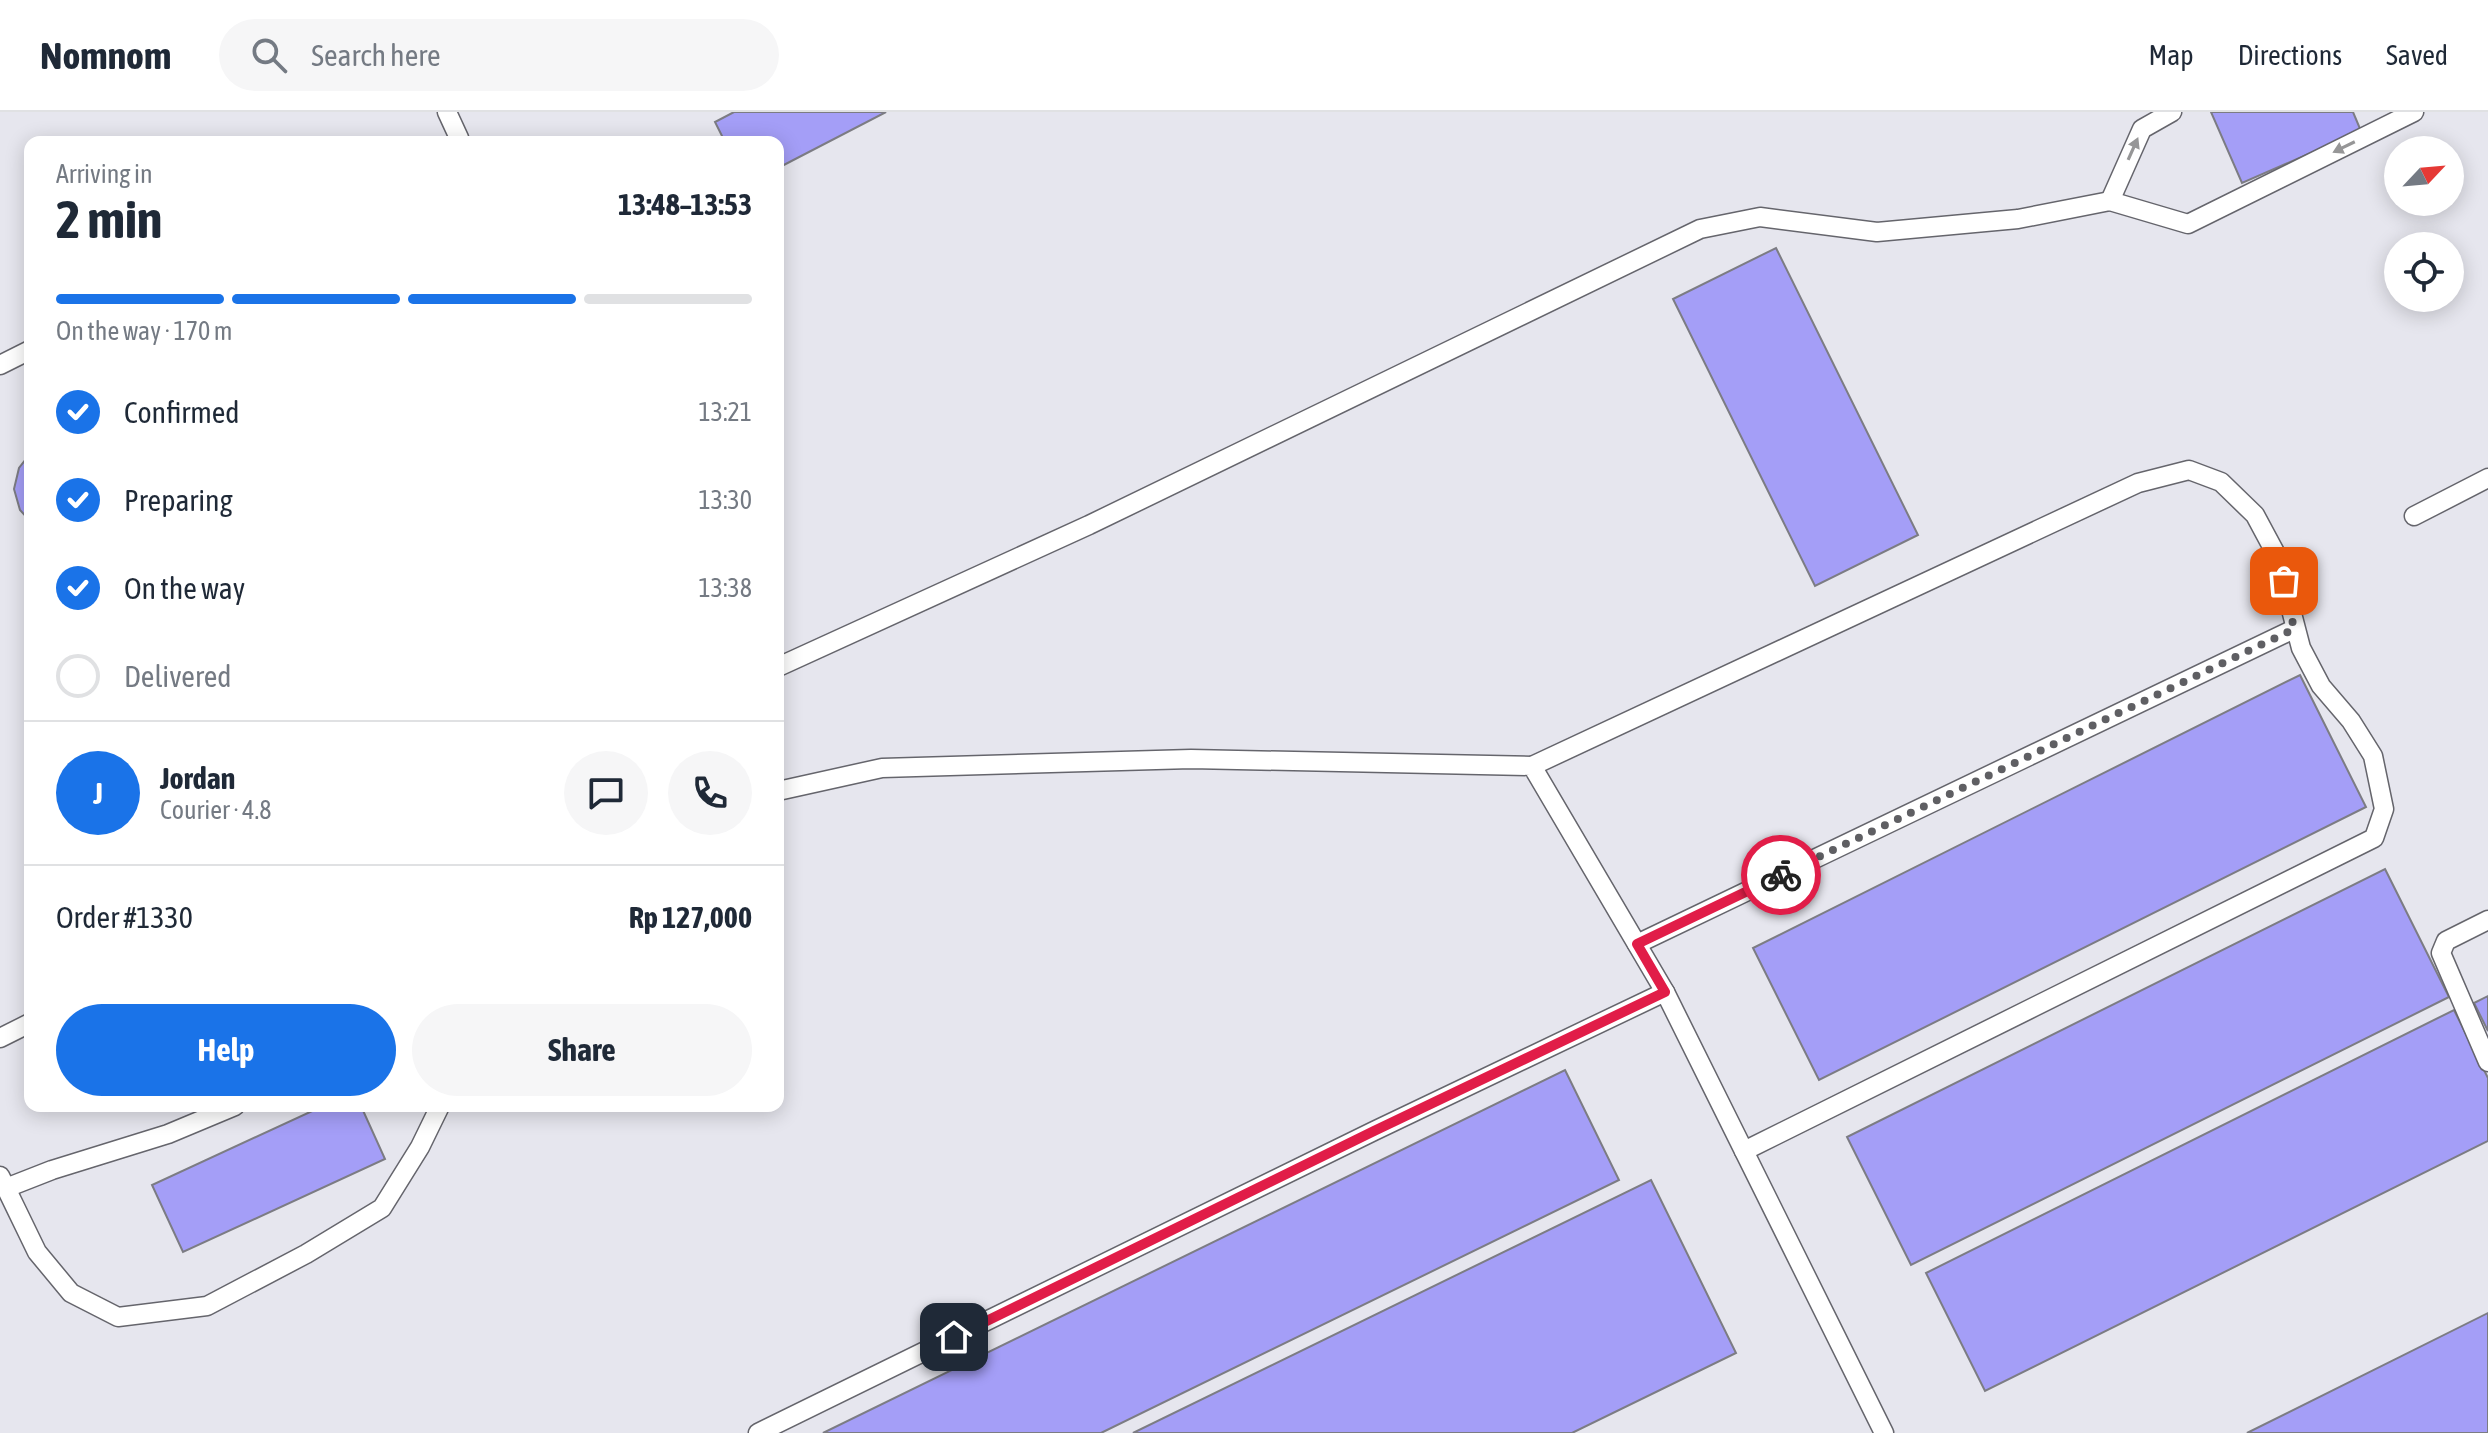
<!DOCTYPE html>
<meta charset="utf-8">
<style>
body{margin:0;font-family:"Asap Condensed",sans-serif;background:#f6f6f7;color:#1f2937;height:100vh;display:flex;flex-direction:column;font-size:30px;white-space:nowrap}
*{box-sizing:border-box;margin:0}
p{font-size:26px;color:#747a83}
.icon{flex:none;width:44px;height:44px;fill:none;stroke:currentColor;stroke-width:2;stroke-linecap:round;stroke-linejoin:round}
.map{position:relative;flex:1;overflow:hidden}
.side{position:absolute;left:24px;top:24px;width:760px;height:976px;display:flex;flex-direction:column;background:#fff;border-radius:16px;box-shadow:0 4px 20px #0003}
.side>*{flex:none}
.needle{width:52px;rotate:64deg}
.tools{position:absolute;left:2384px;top:24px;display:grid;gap:16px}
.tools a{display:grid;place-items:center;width:80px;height:80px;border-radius:50%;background:#fff;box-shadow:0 4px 20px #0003;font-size:40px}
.pin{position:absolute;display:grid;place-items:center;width:68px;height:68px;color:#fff;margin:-34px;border-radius:16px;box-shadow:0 4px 12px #0006}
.courier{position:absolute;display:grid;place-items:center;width:80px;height:80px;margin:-40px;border:6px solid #e11d48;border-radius:50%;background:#fff;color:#222;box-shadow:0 2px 10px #0007}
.headline em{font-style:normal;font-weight:700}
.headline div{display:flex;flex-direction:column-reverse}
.headline{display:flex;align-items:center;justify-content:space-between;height:136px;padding:0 32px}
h1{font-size:52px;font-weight:700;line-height:60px}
.bar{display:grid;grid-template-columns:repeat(4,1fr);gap:12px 8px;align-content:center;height:96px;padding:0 32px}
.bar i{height:10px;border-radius:6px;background:#e0e1e3}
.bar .on{background:#1a73e8}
.bar p{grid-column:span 4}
.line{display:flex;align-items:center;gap:20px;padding:0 32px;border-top:2px solid #e0e1e3}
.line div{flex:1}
.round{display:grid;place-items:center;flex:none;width:84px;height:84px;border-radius:42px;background:#f6f6f7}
ol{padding:0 32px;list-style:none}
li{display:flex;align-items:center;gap:24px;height:88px}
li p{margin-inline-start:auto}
li .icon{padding:8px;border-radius:50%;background:#1a73e8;color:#fff;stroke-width:4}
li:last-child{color:#747a83}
li i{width:44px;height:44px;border:4px solid #e0e1e3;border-radius:50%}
.action{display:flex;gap:16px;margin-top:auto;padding:16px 32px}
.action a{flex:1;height:92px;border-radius:48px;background:#1a73e8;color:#fff;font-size:32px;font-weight:700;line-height:92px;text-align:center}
.action a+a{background:#f6f6f7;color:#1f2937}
header{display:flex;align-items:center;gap:48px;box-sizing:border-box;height:112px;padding:0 40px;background:#fff;border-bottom:2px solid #e0e1e3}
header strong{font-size:38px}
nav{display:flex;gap:44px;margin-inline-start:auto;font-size:28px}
.search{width:560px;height:72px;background:#f6f6f7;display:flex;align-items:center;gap:20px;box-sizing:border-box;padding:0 28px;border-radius:44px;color:#747a83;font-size:30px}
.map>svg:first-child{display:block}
</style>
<header>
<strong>Nomnom</strong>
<div class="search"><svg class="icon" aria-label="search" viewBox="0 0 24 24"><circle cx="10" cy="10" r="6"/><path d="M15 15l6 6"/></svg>Search here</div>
<nav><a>Map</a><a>Directions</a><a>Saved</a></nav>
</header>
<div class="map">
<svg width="2488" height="1321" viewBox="0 0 2488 1321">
<rect width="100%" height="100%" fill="#e6e6ee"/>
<g fill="#a49ef7" stroke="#7c7c83" stroke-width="2">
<polygon points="734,0 886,0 778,56 778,30 725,30 715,10"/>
<polygon points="2211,0 2353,0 2361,19 2242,71"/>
<polygon points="1776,136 1918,423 1815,474 1673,187"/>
<polygon points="30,342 30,409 20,398 14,377 19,356"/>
<polygon points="2300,563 2366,695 1819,968 1753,836"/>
<polygon points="2385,757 2449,885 1911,1153 1847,1025"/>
<polygon points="2488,884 2488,919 2474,891"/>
<polygon points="2454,898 2488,966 2488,1029 1985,1279 1926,1161"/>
<polygon points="1565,958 1619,1068 1101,1321 823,1321"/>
<polygon points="323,994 361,994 385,1047 183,1140 152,1073"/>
<polygon points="1651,1068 1736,1241 1572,1321 1133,1321"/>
<polygon points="2488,1201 2488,1321 2247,1321"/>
</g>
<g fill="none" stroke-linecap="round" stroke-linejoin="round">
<g stroke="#65656c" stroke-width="21">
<g id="service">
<polyline points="447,0 459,26"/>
<polyline points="2110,89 2142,17 2172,0"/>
<polyline points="0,253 30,238"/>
<polyline points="2414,404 2488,366"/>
<polyline points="778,555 1089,413 1700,117 1760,105 1877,120 2018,107 2110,89 2188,112 2414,0"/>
<polyline points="1532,654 2138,371 2189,358 2221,370 2255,403 2277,444 2301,536 2321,574 2351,609 2373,644 2384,697 2374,726 1744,1039"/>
<polyline points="778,679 882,656 1191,647 1532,654 1665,880 1884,1321"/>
<polyline points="2488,808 2446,829 2441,841 2488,950"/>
<polyline points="1637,832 2294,517"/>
<polyline points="0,926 30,911"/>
<polyline points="0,1064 6,1076 52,1058 168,1022 235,994"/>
<polyline points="6,1076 37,1140 71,1181 118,1205 207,1194 306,1142 382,1096 420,1035 440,994"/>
<polyline points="758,1321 1374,1019 1665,880"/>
</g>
</g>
<use href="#service" stroke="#fff" stroke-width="18"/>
</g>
<defs><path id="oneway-solid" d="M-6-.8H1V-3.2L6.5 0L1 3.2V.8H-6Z" transform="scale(2)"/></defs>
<g fill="#969697">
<use href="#oneway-solid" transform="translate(2344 35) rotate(154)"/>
<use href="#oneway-solid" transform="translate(2133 37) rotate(-66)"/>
</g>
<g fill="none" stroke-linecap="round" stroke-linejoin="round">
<polyline stroke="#5f5f63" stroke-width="8" stroke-dasharray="0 14.4" points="1781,763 2294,517 2284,469"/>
<polyline stroke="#e11d48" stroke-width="10" points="954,1225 1374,1019 1665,880 1637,832 1781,763"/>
</g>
</svg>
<div class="tools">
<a><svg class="needle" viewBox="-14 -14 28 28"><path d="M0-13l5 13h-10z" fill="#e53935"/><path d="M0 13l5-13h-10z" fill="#747a83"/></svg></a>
<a><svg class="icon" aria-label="locate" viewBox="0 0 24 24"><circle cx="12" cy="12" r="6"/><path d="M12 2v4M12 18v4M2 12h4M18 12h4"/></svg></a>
</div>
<div class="pin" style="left:2284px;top:469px;background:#ea580c"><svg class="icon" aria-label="bag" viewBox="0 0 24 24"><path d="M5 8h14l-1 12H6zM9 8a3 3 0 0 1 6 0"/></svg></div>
<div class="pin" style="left:954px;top:1225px;background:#1f2937"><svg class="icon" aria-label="home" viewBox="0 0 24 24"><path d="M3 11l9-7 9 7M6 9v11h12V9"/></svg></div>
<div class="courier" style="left:1781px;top:763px"><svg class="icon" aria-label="bike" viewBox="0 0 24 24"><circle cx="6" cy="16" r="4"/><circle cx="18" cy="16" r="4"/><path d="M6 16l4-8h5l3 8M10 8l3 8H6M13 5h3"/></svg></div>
<section class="side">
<div class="headline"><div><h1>2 min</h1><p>Arriving in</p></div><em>13:48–13:53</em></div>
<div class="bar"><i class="on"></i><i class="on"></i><i class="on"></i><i></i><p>On the way · 170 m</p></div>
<ol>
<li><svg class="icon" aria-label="check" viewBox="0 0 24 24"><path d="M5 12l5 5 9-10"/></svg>Confirmed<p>13:21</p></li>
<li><svg class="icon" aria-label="check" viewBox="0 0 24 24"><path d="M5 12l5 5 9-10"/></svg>Preparing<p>13:30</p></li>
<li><svg class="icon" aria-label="check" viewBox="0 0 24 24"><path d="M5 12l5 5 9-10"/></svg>On the way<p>13:38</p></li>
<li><i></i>Delivered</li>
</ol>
<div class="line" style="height:144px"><b class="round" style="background:#1a73e8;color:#fff">J</b><div><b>Jordan</b><p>Courier · 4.8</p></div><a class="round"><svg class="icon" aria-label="chat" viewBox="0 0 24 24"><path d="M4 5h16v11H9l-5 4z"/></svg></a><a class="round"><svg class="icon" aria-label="phone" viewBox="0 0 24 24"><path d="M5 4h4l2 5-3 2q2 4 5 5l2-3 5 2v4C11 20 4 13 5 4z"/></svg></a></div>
<div class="line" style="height:104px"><div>Order #1330</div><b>Rp 127,000</b></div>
<div class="action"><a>Help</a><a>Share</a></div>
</section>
</div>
